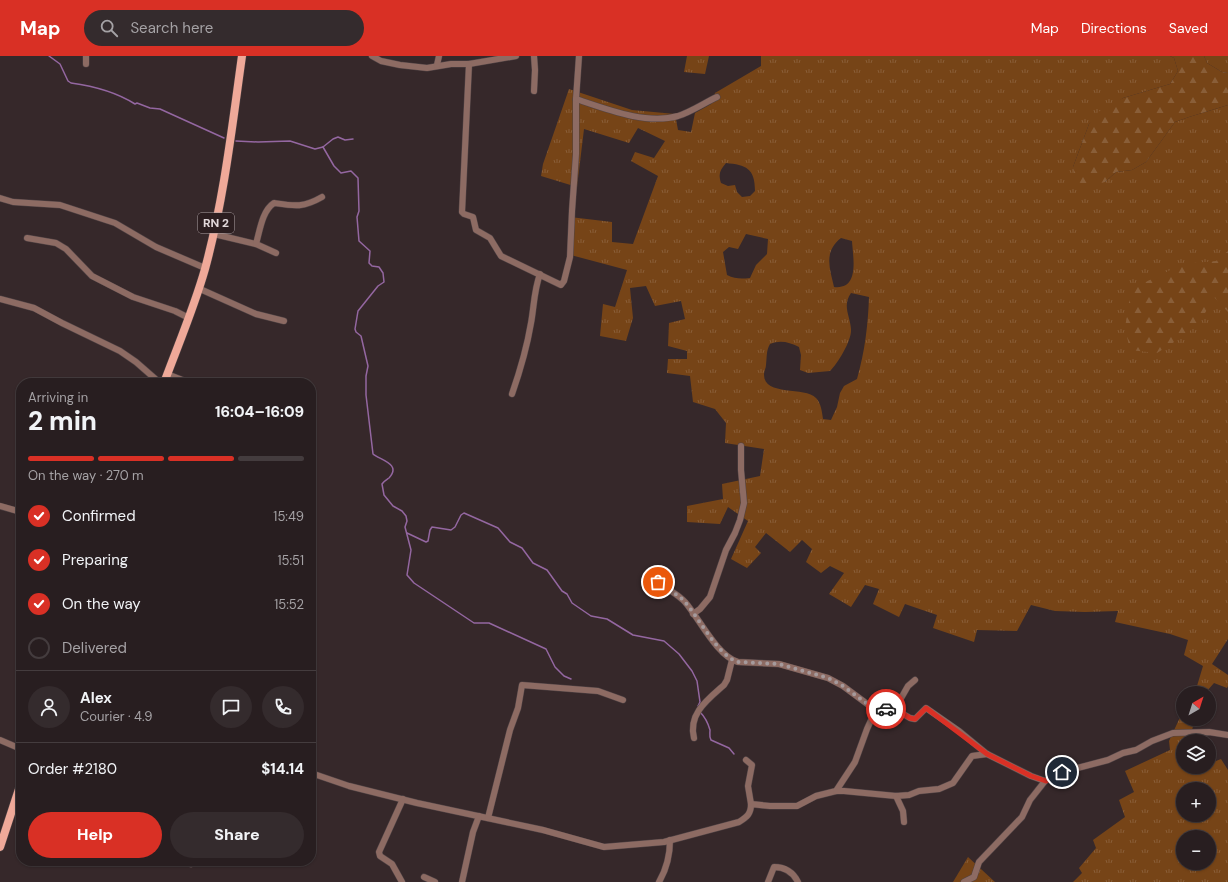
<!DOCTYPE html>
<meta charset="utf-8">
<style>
body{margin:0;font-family:"DM Sans",sans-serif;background:#342b2d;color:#f1f3f6;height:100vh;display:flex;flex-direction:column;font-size:15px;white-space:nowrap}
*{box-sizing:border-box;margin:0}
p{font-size:13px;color:#a5a2a5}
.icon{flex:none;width:22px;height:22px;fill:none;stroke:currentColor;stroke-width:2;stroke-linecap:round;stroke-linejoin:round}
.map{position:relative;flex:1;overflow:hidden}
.panel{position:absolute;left:16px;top:322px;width:300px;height:488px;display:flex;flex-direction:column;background:#281e20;border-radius:16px;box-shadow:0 1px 3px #0004,0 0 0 1px #443c3e}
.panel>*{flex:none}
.needle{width:26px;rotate:39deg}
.buttons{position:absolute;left:1176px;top:630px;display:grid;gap:8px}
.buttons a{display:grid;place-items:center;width:40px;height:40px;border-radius:50%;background:#281e20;box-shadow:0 1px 3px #0004,0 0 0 1px #443c3e;font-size:20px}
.pin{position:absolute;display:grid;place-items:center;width:34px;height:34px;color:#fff;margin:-17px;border:2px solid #fff;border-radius:50%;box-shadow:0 1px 4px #0007}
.courier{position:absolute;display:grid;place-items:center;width:40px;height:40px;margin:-20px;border:3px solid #d93025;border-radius:50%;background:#fff;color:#222;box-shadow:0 1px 5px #0007}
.summary em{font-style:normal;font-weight:800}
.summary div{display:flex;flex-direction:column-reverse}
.summary{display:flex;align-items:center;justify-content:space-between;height:68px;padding:0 12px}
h1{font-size:26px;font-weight:800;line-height:30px}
.bar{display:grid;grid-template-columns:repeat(4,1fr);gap:6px 4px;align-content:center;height:48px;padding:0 12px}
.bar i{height:5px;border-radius:3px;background:#443c3e}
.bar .current{background:#d93025}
.bar p{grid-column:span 4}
.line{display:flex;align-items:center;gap:10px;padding:0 12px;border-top:1px solid #443c3e}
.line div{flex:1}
.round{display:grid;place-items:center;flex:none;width:42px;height:42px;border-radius:21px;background:#342b2d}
ol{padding:0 12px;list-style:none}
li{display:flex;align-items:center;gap:12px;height:44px}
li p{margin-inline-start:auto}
li .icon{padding:4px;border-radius:50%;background:#d93025;color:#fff;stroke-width:4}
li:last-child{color:#a5a2a5}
li i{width:22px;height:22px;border:2px solid #443c3e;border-radius:50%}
.action{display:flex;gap:8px;margin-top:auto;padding:8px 12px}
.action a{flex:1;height:46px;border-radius:24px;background:#d93025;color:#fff;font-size:16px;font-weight:800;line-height:46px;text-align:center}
.action a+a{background:#342b2d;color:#f1f3f6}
header{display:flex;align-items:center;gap:24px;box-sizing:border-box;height:56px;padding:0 20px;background:#d93025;color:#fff}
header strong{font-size:19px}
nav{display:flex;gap:22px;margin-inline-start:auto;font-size:14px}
.search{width:280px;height:36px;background:#342b2d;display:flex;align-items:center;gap:10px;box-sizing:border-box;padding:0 14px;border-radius:22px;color:#a5a2a5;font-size:15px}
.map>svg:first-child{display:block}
</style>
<header>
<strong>Map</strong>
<div class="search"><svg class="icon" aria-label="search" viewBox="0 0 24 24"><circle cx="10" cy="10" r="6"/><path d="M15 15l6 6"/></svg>Search here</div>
<nav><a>Map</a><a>Directions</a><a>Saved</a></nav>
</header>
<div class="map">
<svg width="1228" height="826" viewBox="0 0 1228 826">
<defs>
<pattern id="grass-tufts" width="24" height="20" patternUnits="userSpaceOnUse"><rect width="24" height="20" fill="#764417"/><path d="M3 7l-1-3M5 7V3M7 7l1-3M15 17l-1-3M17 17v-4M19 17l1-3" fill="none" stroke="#895e38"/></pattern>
<pattern id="forest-firs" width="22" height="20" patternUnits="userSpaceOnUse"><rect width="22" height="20" fill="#764417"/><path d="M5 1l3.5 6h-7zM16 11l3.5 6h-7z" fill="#895e38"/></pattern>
</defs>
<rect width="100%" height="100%" fill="#36282a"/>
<g fill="url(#grass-tufts)" fill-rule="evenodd">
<polygon points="687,0 709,0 705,18 684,16"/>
<path d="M761,0H1170L1174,2L1178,15L1170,28L1123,42L1089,68L1073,111L1105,126L1116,116L1132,114L1146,106L1175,66L1189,61L1228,49V583L1212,608L1228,619V630L1227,632L1214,627L1207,635L1197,630L1203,610L1184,599L1188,584L1170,578L1115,566L1118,555L1085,556L1055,555L1031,549L1017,575L977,574L974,586L933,572L937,559L905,548L899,561L873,548L879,533L865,529L851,551L829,538L844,517L830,510L821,517L806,506L812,493L802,484L790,496L766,477L755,491L761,497L747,512L731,503L748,465L728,451L720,468L687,466V450L723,443L722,428L760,420L764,393L725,387L726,367L715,353L693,346L690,320L667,317L668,303H687V295L668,290L669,267L685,263L681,245L655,250L646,230L630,232L633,262L626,285L600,280L603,248L615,251L627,214L567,198L570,161L612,166V186L633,188L658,120L631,105L635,96L654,102L665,85L638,72L629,87L584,73L577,131L541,120L543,108L569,33L632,54L675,58L678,74L691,76L695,57L711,48L715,37L761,10ZM726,107C746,109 755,112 755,135L750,140L742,141L737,136L735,129L728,130L721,127C718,118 720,114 726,107ZM746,178L768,183L767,198L756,209L750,222C741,223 735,223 727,219L723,196L729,191L738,193ZM841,182L852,185C853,202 860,234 834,231C830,213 823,196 841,182ZM851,237L869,241C868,269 865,295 857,323L844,330L840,337L837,351L831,364L823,363C822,356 821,347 816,342C805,330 763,341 764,318C764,315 766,312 766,309C767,301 766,295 770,288C780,284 789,286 799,291L801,299L800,314L808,317L830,315C838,307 852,284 851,273C850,259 842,250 851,237Z"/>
<polygon points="1204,0 1228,0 1228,17 1222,16 1207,7"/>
<path d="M1183,655V663H1195L1189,685H1183V711H1209V704L1211,707L1221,703L1228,714V826H1073L1082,817L1079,812L1096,792L1093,784L1125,761L1119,744L1134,736L1125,715L1170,694L1169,685ZM1183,733H1209V759H1183ZM1183,781H1209V807H1183Z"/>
<polygon points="968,801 995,826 953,826"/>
</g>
<g fill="url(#forest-firs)">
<polygon points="1170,0 1204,0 1207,7 1222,16 1228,17 1228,49 1189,61 1175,66 1146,106 1132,114 1116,116 1105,126 1090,130 1075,125 1073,111 1089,68 1098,56 1123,42 1170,28 1178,15 1174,2"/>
<polygon points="1228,195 1228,256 1214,241 1200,266 1185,279 1157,297 1130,294 1125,272 1131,233 1183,208 1216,205"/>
</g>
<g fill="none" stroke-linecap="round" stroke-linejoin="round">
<g stroke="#9467a1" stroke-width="1.5">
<path d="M49,0L60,8L68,25L71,27C93,30 116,36 135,48L137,47L150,52L160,53L224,82"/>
<polyline points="236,85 258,86 290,85 315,93 323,91 333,83 338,81 345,84 353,83"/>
<path d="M323,91L334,110L341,117L351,115L358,122L359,155L357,161L359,185L370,195L369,207L372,210L379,211L383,217L384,226L378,230L358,255L355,273L356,276L361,280L368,310L366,320V339L373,398C380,404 402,408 389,422C386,424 384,425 382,428L384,439L393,450L402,455L406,460L407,465L405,471L411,494L407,519L414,527L474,567H489L546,593L555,611L564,620L571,623"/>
<polyline points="407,477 426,486 428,485 430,474 432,471 451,474 455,471 461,459 464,457 498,472 510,486 522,492 533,507 547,514 562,535 567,538 572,547 591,560 607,563 633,579 664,585 679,598 692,615 697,625 700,646 698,650"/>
<path d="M700,656C705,661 708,667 710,674C710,678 709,681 711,684L729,692L734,698"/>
</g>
<g stroke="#514446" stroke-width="7">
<g id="minor">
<polyline points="372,0 381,5 400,9 427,12 451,8 469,8 516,0"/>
<polyline points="86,8 86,0"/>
<polyline points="469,8 462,156 464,158 473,161 476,174 490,182 501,200 561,229 564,225 570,201 572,155 576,98 576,43 579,0"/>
<polyline points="437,9 439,0"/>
<polyline points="534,35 535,14 534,0"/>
<path d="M576,43C606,53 646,69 678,60C691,56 704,47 717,41"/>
<polyline points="0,142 13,146 60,149 115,167 156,191 205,212"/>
<polyline points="214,178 256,188 276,197"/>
<polyline points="27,182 56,187 66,193 92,220 133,241 175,255 189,262"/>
<path d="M256,188C260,174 262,155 274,147C294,150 303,152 322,141"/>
<polyline points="200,233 256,258 284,265"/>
<polyline points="0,243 34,252 62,267 120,295 136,306 160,327"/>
<polyline points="167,318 190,327"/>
<path d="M512,338C520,315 527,291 531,267C534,251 534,234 540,218"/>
<polyline points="0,450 21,456"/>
<path d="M652,518C663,534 674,534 685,546C699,562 717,600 738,606L779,608L828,622L843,630L874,653L893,652L900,644L908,630L915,624"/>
<polyline points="693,558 700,553 710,541 726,494 735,477 740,464 744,447 741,414 741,390"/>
<polyline points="893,652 910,662 915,663 926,652 959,675 987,698 1031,720 1045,725"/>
<path d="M694,682C688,658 707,644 724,629L727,624L732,604"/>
<polyline points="0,684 21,693"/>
<polyline points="746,704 752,709 748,730 751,748"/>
<path d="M311,717L349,730L417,747L543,774L604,791L664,786L739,766C747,761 751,758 751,748L770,750H797L816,740L836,735L855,706L867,673L872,662L874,653"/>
<polyline points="836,735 844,735 896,740 909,739 919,735 939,733 953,727 972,700 987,698"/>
<polyline points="896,740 903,755 904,766"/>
<polyline points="488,762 510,674 518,652 522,629 598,635 623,644"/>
<polyline points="185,805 191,808"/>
<polyline points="424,821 435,826"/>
<polyline points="402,826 392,808 380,800 379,796 403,743"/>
<polyline points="462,826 473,776 479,760"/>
<path d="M659,826C666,814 670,798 670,784"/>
<path d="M768,826L774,811C785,811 793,816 798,826"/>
<polyline points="964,826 974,821 979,806 1022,761 1030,744 1034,739 1045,725 1052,721 1062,716 1108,704 1123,697 1136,694 1152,685 1173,677 1209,676 1228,679"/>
</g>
</g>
<g stroke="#514446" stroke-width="9">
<g id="major">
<path d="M164,327C178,289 194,252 205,213C224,143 232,71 242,0"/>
<polyline points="0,791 21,727"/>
</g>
</g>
<use href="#minor" stroke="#8d6b63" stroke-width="6"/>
<use href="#major" stroke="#efa999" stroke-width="8"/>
</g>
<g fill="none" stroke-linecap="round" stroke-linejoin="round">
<path stroke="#a59a9c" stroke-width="4" stroke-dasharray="0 7.2" d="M658,526C667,534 678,538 685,546C699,562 718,600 738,606L779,608L828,622L843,630L874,653H886"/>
<polyline stroke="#d93025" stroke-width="5" points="886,653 893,652 910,662 915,663 926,652 987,698 1031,720 1046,725 1062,716"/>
</g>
<g text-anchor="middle" stroke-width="3" stroke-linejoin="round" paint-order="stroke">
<rect fill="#2c1e20" stroke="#aba0a2" stroke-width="1" x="198" y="157" width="36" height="20" rx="3"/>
<g font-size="12" font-weight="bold" fill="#e1d7d9">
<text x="216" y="171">RN 2</text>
</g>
</g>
</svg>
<div class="buttons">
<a><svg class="needle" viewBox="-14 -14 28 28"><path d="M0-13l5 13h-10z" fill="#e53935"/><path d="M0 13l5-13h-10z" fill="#a5a2a5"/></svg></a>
<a><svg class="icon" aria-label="layers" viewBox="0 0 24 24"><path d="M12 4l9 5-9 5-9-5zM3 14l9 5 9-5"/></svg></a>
<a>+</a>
<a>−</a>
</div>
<div class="pin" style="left:658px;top:526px;background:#ea580c"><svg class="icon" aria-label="bag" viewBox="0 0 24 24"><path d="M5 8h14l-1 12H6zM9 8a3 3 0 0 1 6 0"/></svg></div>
<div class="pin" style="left:1062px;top:716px;background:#1f2937"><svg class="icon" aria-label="home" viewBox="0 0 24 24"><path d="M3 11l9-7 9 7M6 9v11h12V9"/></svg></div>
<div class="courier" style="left:886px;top:653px"><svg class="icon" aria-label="car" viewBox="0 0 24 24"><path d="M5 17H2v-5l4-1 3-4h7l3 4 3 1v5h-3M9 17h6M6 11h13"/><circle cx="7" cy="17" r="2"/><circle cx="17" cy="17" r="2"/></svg></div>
<section class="panel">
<div class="summary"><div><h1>2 min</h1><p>Arriving in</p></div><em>16:04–16:09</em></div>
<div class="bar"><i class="current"></i><i class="current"></i><i class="current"></i><i></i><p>On the way · 270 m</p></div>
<ol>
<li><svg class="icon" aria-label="check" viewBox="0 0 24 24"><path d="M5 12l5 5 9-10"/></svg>Confirmed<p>15:49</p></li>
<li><svg class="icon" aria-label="check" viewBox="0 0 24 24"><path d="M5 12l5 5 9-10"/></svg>Preparing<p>15:51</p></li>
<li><svg class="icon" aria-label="check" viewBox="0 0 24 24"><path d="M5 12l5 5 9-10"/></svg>On the way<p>15:52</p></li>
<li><i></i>Delivered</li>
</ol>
<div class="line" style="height:72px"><a class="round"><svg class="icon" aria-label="person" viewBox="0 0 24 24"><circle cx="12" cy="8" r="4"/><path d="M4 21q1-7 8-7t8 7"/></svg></a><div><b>Alex</b><p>Courier · 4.9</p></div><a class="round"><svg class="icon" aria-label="chat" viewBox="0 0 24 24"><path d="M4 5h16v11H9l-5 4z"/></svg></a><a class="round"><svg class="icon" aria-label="phone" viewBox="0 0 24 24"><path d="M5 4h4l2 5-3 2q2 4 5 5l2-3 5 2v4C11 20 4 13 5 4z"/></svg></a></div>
<div class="line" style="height:52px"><div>Order #2180</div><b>$14.14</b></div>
<div class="action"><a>Help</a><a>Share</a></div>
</section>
</div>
